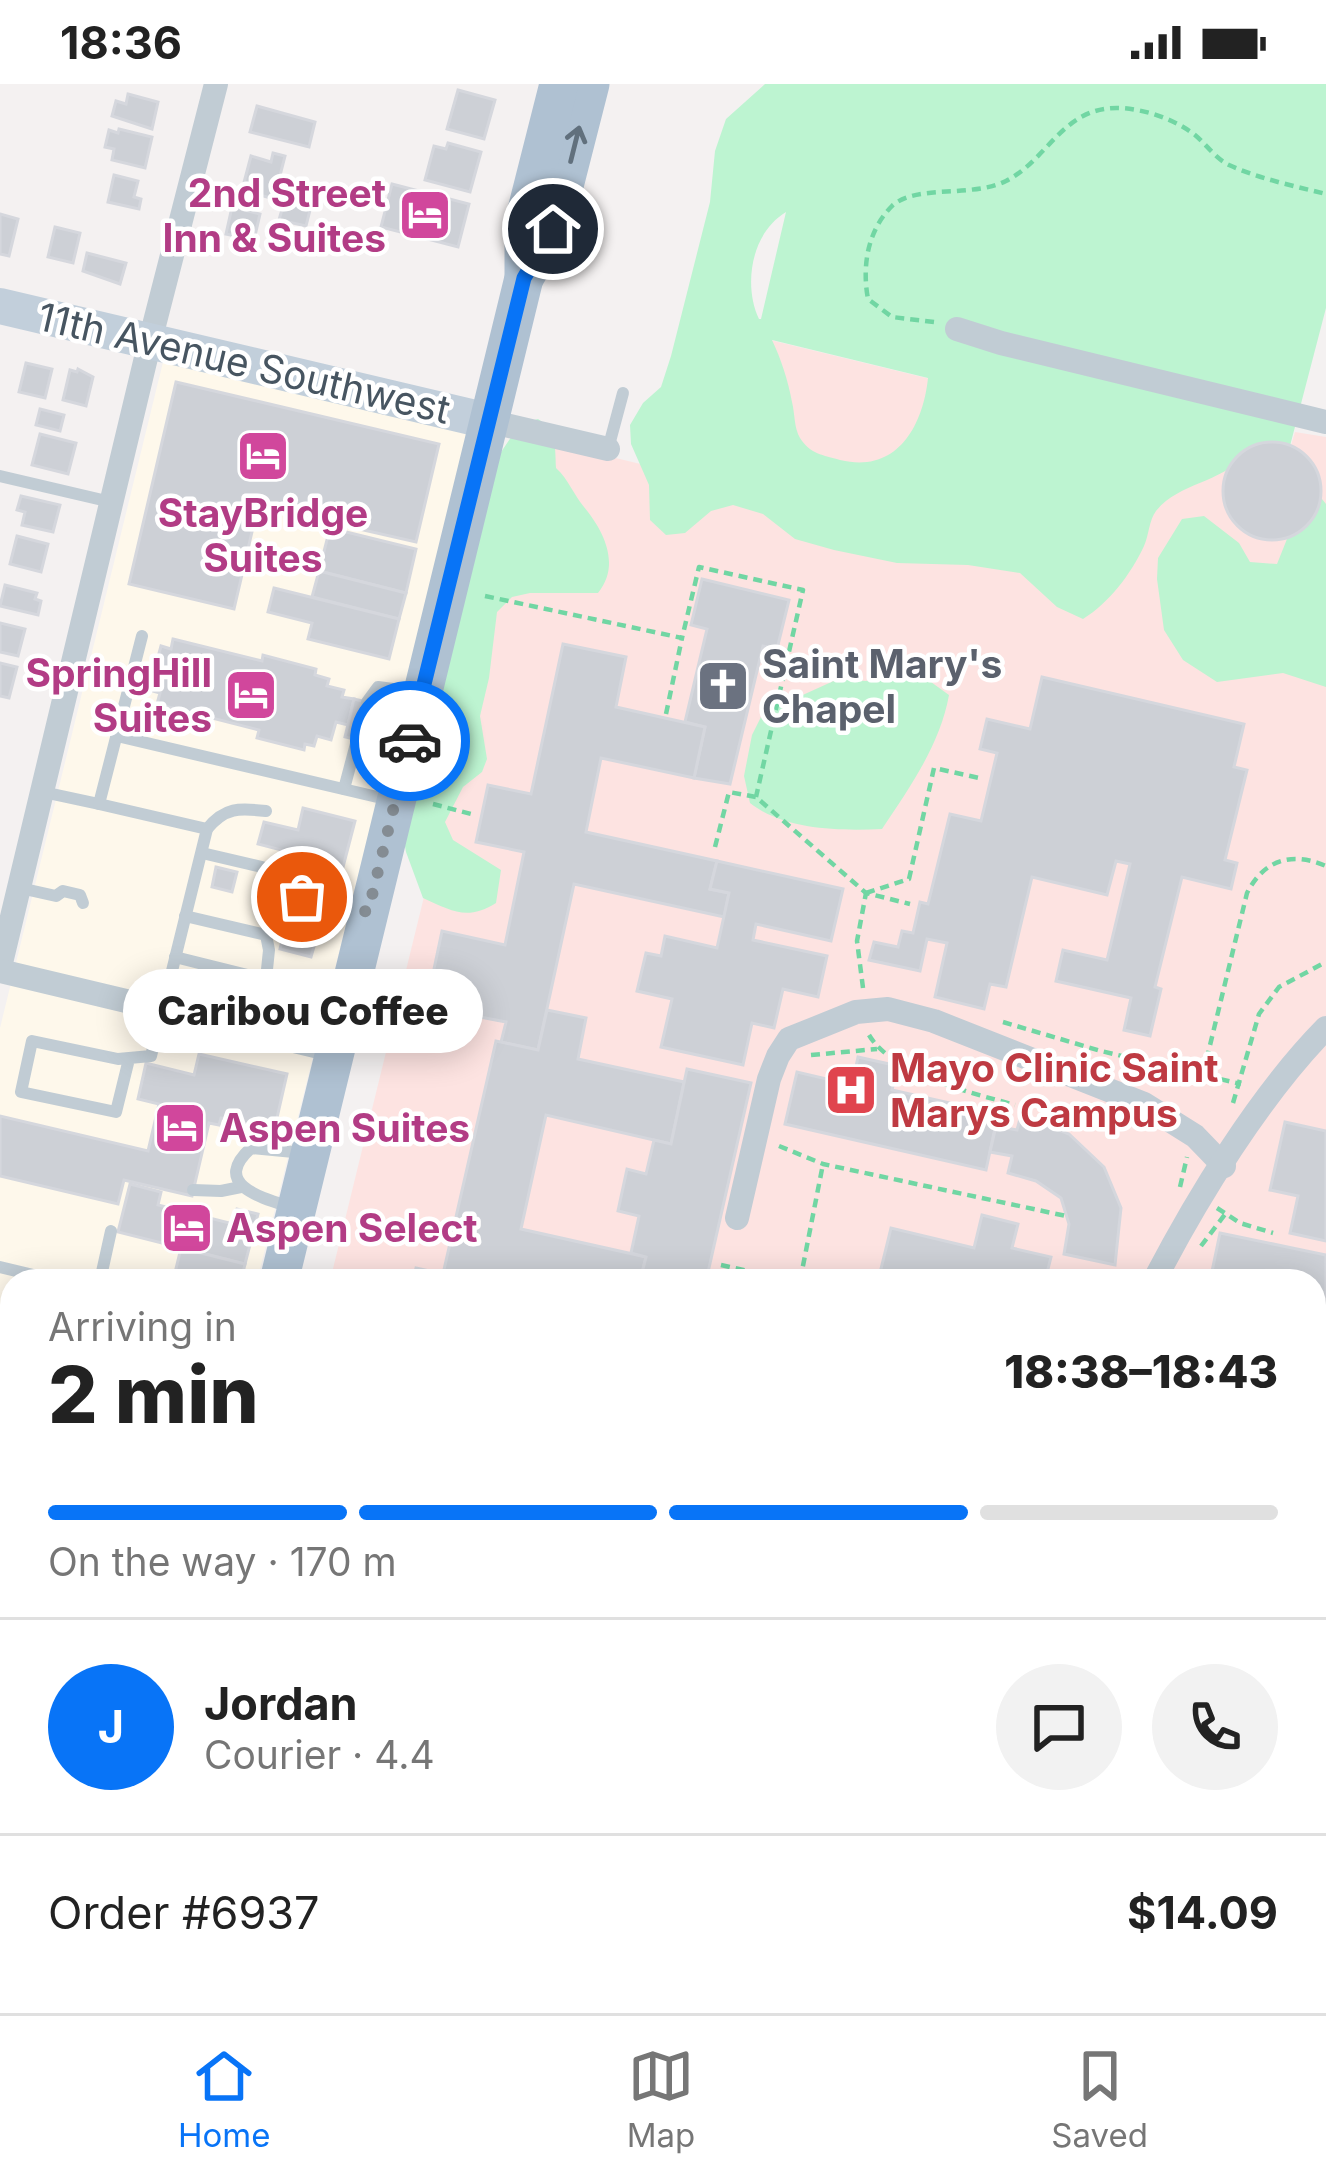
<!DOCTYPE html>
<meta charset="utf-8">
<style>
body{margin:0;font-family:Inter,sans-serif;background:#f2f2f2;color:#222;height:100vh;display:flex;flex-direction:column;font-size:45px;white-space:nowrap}
*{box-sizing:border-box;margin:0}
p{font-size:39px;color:#767676}
.icon{flex:none;width:66px;height:66px;fill:none;stroke:currentColor;stroke-width:2;stroke-linecap:round;stroke-linejoin:round}
.map{position:relative;flex:1;overflow:hidden}
.drawer{position:absolute;left:0px;top:1185px;width:1326px;height:744px;display:flex;flex-direction:column;background:#fff;border-radius:36px 36px 0 0;box-shadow:0 6px 30px #0003}
.drawer>*{flex:none}
.pin{position:absolute;display:grid;place-items:center;width:102px;height:102px;color:#fff;margin:-51px;border:6px solid #fff;border-radius:50%;box-shadow:0 3px 12px #0007}
.courier{position:absolute;display:grid;place-items:center;width:120px;height:120px;margin:-60px;border:9px solid #0874f7;border-radius:50%;background:#fff;color:#222;box-shadow:0 3px 15px #0007}
.bubble{position:absolute;height:84px;border-radius:42px;background:#fff;box-shadow:0 6px 30px #0003;font-size:39px;font-weight:800;line-height:84px;text-align:center}
.overview em{font-style:normal;font-weight:800}
.overview div{display:flex;flex-direction:column-reverse}
.overview{display:flex;align-items:center;justify-content:space-between;height:204px;padding:0 48px}
h1{font-size:78px;font-weight:800;line-height:90px}
.bar{display:grid;grid-template-columns:repeat(4,1fr);gap:18px 12px;align-content:center;height:144px;padding:0 48px}
.bar i{height:15px;border-radius:9px;background:#e0e0e0}
.bar .current{background:#0874f7}
.bar p{grid-column:span 4}
.line{display:flex;align-items:center;gap:30px;padding:0 48px;border-top:3px solid #e0e0e0}
.line div{flex:1}
.round{display:grid;place-items:center;flex:none;width:126px;height:126px;border-radius:63px;background:#f2f2f2}
.status{display:flex;justify-content:space-between;align-items:center;height:84px;padding:0 60px;background:#fff;direction:ltr}
.status svg{height:33px;fill:currentColor}
.dock{display:flex;justify-content:space-around;align-items:center;height:168px;border-top:3px solid #e0e0e0;background:#fff;font-size:33px;color:#767676}
.dock a{display:grid;justify-items:center;gap:6px}
.dock .current{color:#0874f7}
.map>svg:first-child{display:block}
</style>
<div class="status"><b>18:36</b><svg viewBox="0 0 49 12"><path d="M0 12V9h3v3zM5 12V6h3v6zM10 12V3h3v9zM15 12V0h3v12zM26 1h20v11H26zM47 4h2v5h-2z"/></svg></div>
<div class="map">
<svg width="1326" height="1929" viewBox="0 0 1326 1929">
<rect width="100%" height="100%" fill="#f4f1f1"/>
<polygon fill="#fef8eb" points="165,270 469,348 257,1197 12,1197 12,1917 79,1917 76,1929 0,1929 0,944"/>
<polygon fill="#fde3e1" points="758,253 1285,381 1295,348 1326,353 1326,1891 1314,1888 1314,1197 330,1197 536,355 720,399"/>
<g fill="#bdf4d1" fill-rule="evenodd">
<path d="M765,0H1326V224L1285,381L1265,376L1262,380L1259,375L1245,371C1221,399 1178,399 1156,427C1149,436 1149,451 1144,462C1131,490 1109,519 1083,535L1057,523L1020,489L968,481L897,479L834,466L795,455L763,430L733,421L711,427L685,449L666,451L650,436L649,401L631,360L630,341L643,319L661,303L671,272L710,118L715,67L726,35ZM786,128L761,235H759C743,201 751,149 786,128ZM772,256L928,294C923,342 897,390 840,376C823,371 810,370 800,354C794,344 795,330 792,318C788,296 781,275 772,256Z"/>
<path d="M538,335C557,347 555,363 556,384C569,396 573,410 584,423C604,447 621,481 598,509H530L512,513L497,528L489,594L480,632L487,675L482,688L463,703L445,738L453,756L501,786L496,819C467,837 452,827 423,814L406,768L400,734L495,377L520,340Z"/>
<polygon points="1309,399 1326,420 1326,603 1283,589 1217,598 1183,576 1164,546 1157,495 1158,474 1182,435 1204,432 1239,459 1250,478 1277,480 1291,445 1291,406"/>
<path d="M894,589L931,598L949,611C940,661 910,703 882,745C839,747 784,746 750,719L744,692L752,651L763,629L838,595L866,597Z"/>
</g>
<g fill="#cdd0d6" stroke="#d5d7dd" stroke-width="3">
<polygon points="458,6 495,16 484,55 447,45"/>
<polygon points="128,10 158,18 152,45 112,32 116,17 126,20"/>
<polygon points="257,22 315,38 309,63 250,48"/>
<polygon points="119,45 152,53 145,84 112,76 114,65 105,63 109,46 118,49"/>
<polygon points="448,59 481,68 470,108 425,96 434,62 446,65"/>
<polygon points="273,69 285,72 274,115 242,106 251,72 271,78"/>
<polygon points="114,91 138,97 134,113 141,115 139,125 108,118"/>
<polygon points="392,100 469,120 458,163 381,143"/>
<polygon points="297,106 314,110 306,142 279,136 285,115 294,117"/>
<polygon points="232,123 260,130 254,156 226,150"/>
<polygon points="0,130 18,135 9,172 0,170"/>
<polygon points="55,143 80,149 73,179 48,173"/>
<polygon points="87,169 126,179 120,200 83,187"/>
<polygon points="26,279 52,285 45,314 19,308"/>
<polygon points="78,285 93,293 86,322 63,316 70,286 77,288"/>
<polygon points="176,298 439,360 416,458 258,422 234,525 129,500"/>
<polygon points="40,325 64,331 60,347 36,341"/>
<polygon points="40,350 76,359 68,390 32,381"/>
<circle cx="1272" cy="407" r="49"/>
<polygon points="21,412 60,421 53,448 22,441 25,428 17,426"/>
<polygon points="330,444 416,465 406,509 319,487"/>
<polygon points="17,452 48,460 41,488 10,480"/>
<polygon points="319,487 406,509 399,535 312,513"/>
<polygon points="702,495 789,516 777,565 763,562 730,700 694,694 705,643 685,638 707,545 691,541"/>
<polygon points="5,501 37,509 35,515 41,517 38,531 0,522"/>
<polygon points="274,504 399,535 389,575 308,555 312,539 268,528"/>
<polygon points="0,539 25,545 18,572 0,568"/>
<polygon points="173,555 262,577 263,571 316,585 315,591 329,595 327,602 344,606 342,613 354,615 348,641 336,638 331,656 317,652 314,662 305,660 304,666 257,654 259,646 157,620 160,609 149,606 161,562 171,565"/>
<polygon points="563,560 626,573 616,623 705,643 694,694 601,674 586,748 717,777 710,805 729,809 724,833 574,800 538,966 501,958 506,938 475,932 479,915 430,904 442,847 505,861 524,768 476,758 488,701 531,710"/>
<polygon points="0,579 17,583 9,614 0,612"/>
<polygon points="1042,593 1244,640 1234,683 1247,686 1225,776 1237,779 1231,805 1182,793 1155,903 1161,905 1150,952 1124,946 1131,914 1056,897 1063,866 1107,876 1130,780 1116,777 1107,811 1032,793 1006,903 990,900 984,925 935,913 947,859 927,855 920,887 869,876 874,858 898,863 902,847 913,849 920,818 928,820 950,730 981,737 997,669 980,665 987,635 1030,645"/>
<polygon points="354,615 380,621 371,659 345,653"/>
<polygon points="303,724 355,737 336,810 289,799 297,770 258,760 264,738 298,746"/>
<polygon points="717,777 843,805 831,857 756,840 753,856 827,872 818,913 783,905 774,944 752,939 743,981 661,963 672,915 637,907 646,869 661,872 665,852 717,864 729,809 710,805"/>
<polygon points="216,783 237,788 232,808 212,803"/>
<polygon points="292,817 330,826 324,853 317,852 311,873 280,865"/>
<polygon points="547,926 586,934 578,975 684,998 671,1060 546,1031 521,1145 646,1173 640,1197 474,1197 443,1190 496,957 538,966"/>
<polygon points="199,970 287,990 274,1047 221,1034 219,1041 209,1039 192,1112 124,1096 118,1120 0,1092 0,1032 148,1067 159,1020 138,1015 146,979 194,991"/>
<polygon points="858,973 898,982 892,1006 998,1030 986,1086 785,1040 797,988 852,1001"/>
<polygon points="687,985 751,999 706,1197 640,1197 646,1173 631,1169 639,1132 618,1127 627,1085 646,1090 654,1056 671,1060"/>
<polygon points="1021,1031 1069,1050 1104,1083 1121,1124 1115,1181 1064,1170 1069,1140 1061,1114 1036,1097 1008,1089 1012,1072 990,1068 996,1042 1017,1046"/>
<polygon points="1285,1038 1326,1047 1326,1157 1290,1149 1298,1112 1270,1106"/>
<polygon points="130,1100 161,1108 158,1121 233,1140 237,1125 258,1130 245,1180 118,1148"/>
<polygon points="982,1131 1018,1140 1012,1164 1051,1173 1045,1197 878,1197 891,1144 974,1164"/>
<polygon points="1220,1149 1326,1171 1326,1355 1314,1352 1314,1197 1210,1197"/>
<polygon points="181,1164 245,1180 241,1197 173,1197"/>
<polygon points="416,1184 443,1190 474,1197 399,1197 401,1189 414,1192"/>
<polygon points="1314,1399 1326,1401 1326,1542 1319,1546 1314,1570"/>
<polygon points="0,1499 12,1502 12,1590 0,1587"/>
<polygon points="0,1639 12,1642 12,1740 0,1737"/>
<polygon points="1314,1641 1326,1656 1326,1698 1314,1695"/>
<polygon points="147,1917 481,1917 478,1929 214,1929 195,1924 194,1929 144,1929"/>
<polygon points="743,1917 781,1917 778,1929 741,1924"/>
<polygon points="808,1917 851,1917 870,1924 868,1929 805,1929"/>
<polygon points="867,1917 918,1917 915,1929 883,1929 885,1922"/>
<polygon points="953,1917 1074,1917 1084,1919 1081,1929 950,1929"/>
</g>
<g fill="none" stroke-linecap="round" stroke-linejoin="round">
<g stroke="#71d6a3" stroke-width="4.5" stroke-dasharray="9 6" stroke-linecap="butt">
<path d="M934,238L892,233L868,215C862,183 867,147 892,122C916,100 972,114 1006,97C1053,73 1065,12 1137,26C1158,30 1178,38 1195,51C1207,61 1216,75 1229,81C1260,95 1294,102 1326,110"/>
<polyline points="485,512 682,554 699,483 803,506 756,713"/>
<polyline points="666,630 682,554"/>
<polyline points="433,720 471,730"/>
<polyline points="715,763 729,708 756,713 866,809 910,820"/>
<polyline points="866,809 909,795 934,684 979,694"/>
<polyline points="863,904 857,857 866,809"/>
<polyline points="1003,938 1101,967 1241,1000"/>
<path d="M869,951C892,990 972,1009 1015,1021"/>
<polyline points="811,971 877,965"/>
<path d="M1203,990L1247,809C1264,776 1291,767 1326,782"/>
<polyline points="1233,1019 1259,930 1279,903 1326,878"/>
<polyline points="779,1062 823,1080 1066,1132"/>
<polyline points="1180,1103 1187,1073"/>
<polyline points="1217,1124 1240,1139 1273,1149"/>
<polyline points="1201,1162 1226,1129"/>
<polyline points="721,1181 793,1197"/>
<polyline points="800,1197 823,1080"/>
</g>
<g stroke="#c1ccd4" stroke-width="12">
<polyline points="608,365 623,309"/>
<polyline points="0,392 111,418"/>
<polyline points="367,618 378,603 415,608"/>
<polyline points="117,652 390,716"/>
<polyline points="344,705 357,656"/>
<polyline points="43,708 99,720"/>
<path d="M207,745C225,723 239,724 266,727"/>
<polyline points="202,769 262,783 267,804 361,827"/>
<polyline points="20,804 56,812 63,807 80,811 83,819"/>
<polyline points="185,832 266,851 269,866 266,895"/>
<polyline points="175,873 291,902 281,954"/>
<polyline points="129,975 116,1028 21,1008 32,957 118,975 151,972 207,745 99,720 142,552"/>
<polyline points="193,1106 221,1107 241,1103"/>
<path d="M294,1124C266,1115 209,1102 251,1064L304,1069"/>
<polyline points="0,1183 58,1197"/>
<polyline points="100,1197 111,1147"/>
<polyline points="0,1240 12,1242"/>
<polyline points="0,1598 12,1545"/>
<polyline points="0,1773 3,1760"/>
<polyline points="595,1917 642,1929"/>
<polyline points="498,1929 501,1917"/>
</g>
<g stroke="#c1ccd4" stroke-width="24">
<polyline points="957,245 1001,259 1326,338"/>
<polyline points="488,337 608,365"/>
<polyline points="0,883 150,257 216,0"/>
<polyline points="0,887 336,967"/>
<polyline points="737,1134 769,995 778,972 789,955 856,928 888,925 934,937 1144,1020 1195,1052 1224,1082"/>
<path d="M1154,1197C1197,1114 1260,1011 1326,944"/>
<polyline points="0,1450 12,1453"/>
</g>
<polyline stroke="#c1ccd4" stroke-width="33" points="1254,1917 1302,1929"/>
<polyline stroke="#c2cfdb" stroke-width="36" points="0,222 488,337"/>
<g stroke="#afc1d2" stroke-width="39">
<polyline points="524,194 553,145 590,0"/>
<polyline points="279,1197 524,194 524,138 559,0"/>
<polyline points="101,1929 104,1917"/>
</g>
</g>
<defs><path id="oneway-shaft" d="M-6 0H5M1.5-3L5.5 0L1.5 3" fill="none" stroke-width="1.6" stroke-linecap="round" stroke-linejoin="round" transform="scale(3)"/></defs>
<use stroke="#61707d" href="#oneway-shaft" transform="translate(575 60) rotate(-76)"/>
<g fill="none" stroke-linecap="round" stroke-linejoin="round">
<polyline stroke="#848c93" stroke-width="12" stroke-dasharray="0 21.6" points="302,813 368,828 410,657"/>
<polyline stroke="#0874f7" stroke-width="15" points="410,657 524,194 553,145"/>
</g>
<defs>
<g id="hotel-square" transform="scale(2.7)"><rect x="-9" y="-9" width="18" height="18" rx="4" fill="#d1479c" stroke="#fff"/><path d="M-6-4.5h1.5V1H6V5H4.5V3h-9V5H-6ZM-4 0a1.8 1.8 0 1 1 3.6 0ZM.5 0V-2.5h3Q6-2.5 6 0Z" fill="#fff"/></g>
<g id="church-square" transform="scale(2.7)"><rect x="-9" y="-9" width="18" height="18" rx="4" fill="#6b7280" stroke="#fff"/><path d="M-1.2-6h2.4v3.5h3.3v2.4h-3.3V6h-2.4V-.1h-3.3v-2.4h3.3Z" fill="#fff"/></g>
<g id="hospital-square" transform="scale(2.7)"><rect x="-9" y="-9" width="18" height="18" rx="4" fill="#e0444e" stroke="#fff"/><path d="M-5-5h3v3.5h4V-5h3V5h-3V1.5h-4V5h-3Z" fill="#fff"/></g>
</defs>
<g fill-rule="evenodd">
<use href="#hotel-square" x="425" y="131"/>
<use href="#hotel-square" x="263" y="372"/>
<use href="#church-square" x="723" y="602"/>
<use href="#hotel-square" x="251" y="611"/>
<use href="#hospital-square" x="851" y="1006"/>
<use href="#hotel-square" x="180" y="1044"/>
<use href="#hotel-square" x="187" y="1144"/>
</g>
<g text-anchor="middle" stroke-width="9" stroke-linejoin="round" paint-order="stroke">
<g font-size="39" font-weight="bold" fill="#b23c85" stroke="#fff" text-anchor="end">
<text x="386" y="123">2nd Street<tspan x="386" dy="45">Inn &amp; Suites</tspan></text>
<text x="263" y="443" text-anchor="middle">StayBridge<tspan x="263" dy="45">Suites</tspan></text>
<text x="212" y="603">SpringHill<tspan x="212" dy="45">Suites</tspan></text>
<text x="219" y="1058" text-anchor="start">Aspen Suites</text>
<text x="226" y="1158" text-anchor="start">Aspen Select</text>
</g>
<g font-size="39" fill="#475561" stroke="#fff">
<text transform="translate(244 279) rotate(13)" y="14">11th Avenue Southwest</text>
</g>
<g font-size="39" font-weight="bold" fill="#5b616d" stroke="#fff" text-anchor="start">
<text x="762" y="594">Saint Mary's<tspan x="762" dy="45">Chapel</tspan></text>
</g>
<g font-size="39" font-weight="bold" fill="#be3a42" stroke="#fff" text-anchor="start">
<text x="890" y="998">Mayo Clinic Saint<tspan x="890" dy="45">Marys Campus</tspan></text>
</g>
</g>
</svg>
<div class="pin" style="left:302px;top:813px;background:#ea580c"><svg class="icon" aria-label="bag" viewBox="0 0 24 24"><path d="M5 8h14l-1 12H6zM9 8a3 3 0 0 1 6 0"/></svg></div>
<div class="pin" style="left:553px;top:145px;background:#1f2937"><svg class="icon" aria-label="home" viewBox="0 0 24 24"><path d="M3 11l9-7 9 7M6 9v11h12V9"/></svg></div>
<div class="courier" style="left:410px;top:657px"><svg class="icon" aria-label="car" viewBox="0 0 24 24"><path d="M5 17H2v-5l4-1 3-4h7l3 4 3 1v5h-3M9 17h6M6 11h13"/><circle cx="7" cy="17" r="2"/><circle cx="17" cy="17" r="2"/></svg></div>
<div class="bubble" style="left:123px;top:885px;width:360px">Caribou Coffee</div>
<section class="drawer">
<div class="overview"><div><h1>2 min</h1><p>Arriving in</p></div><em>18:38–18:43</em></div>
<div class="bar"><i class="current"></i><i class="current"></i><i class="current"></i><i></i><p>On the way · 170 m</p></div>
<div class="line" style="height:216px"><b class="round" style="background:#0874f7;color:#fff">J</b><div><b>Jordan</b><p>Courier · 4.4</p></div><a class="round"><svg class="icon" aria-label="chat" viewBox="0 0 24 24"><path d="M4 5h16v11H9l-5 4z"/></svg></a><a class="round"><svg class="icon" aria-label="phone" viewBox="0 0 24 24"><path d="M5 4h4l2 5-3 2q2 4 5 5l2-3 5 2v4C11 20 4 13 5 4z"/></svg></a></div>
<div class="line" style="height:156px"><div>Order #6937</div><b>$14.09</b></div>
</section>
</div>
<nav class="dock">
<a class="current"><svg class="icon" aria-label="home" viewBox="0 0 24 24"><path d="M3 11l9-7 9 7M6 9v11h12V9"/></svg>Home</a>
<a><svg class="icon" aria-label="map" viewBox="0 0 24 24"><path d="M3 6l6-2 6 2 6-2v14l-6 2-6-2-6 2zM9 4v14M15 6v14"/></svg>Map</a>
<a><svg class="icon" aria-label="saved" viewBox="0 0 24 24"><path d="M7 4h10v16l-5-4-5 4z"/></svg>Saved</a>
</nav>
